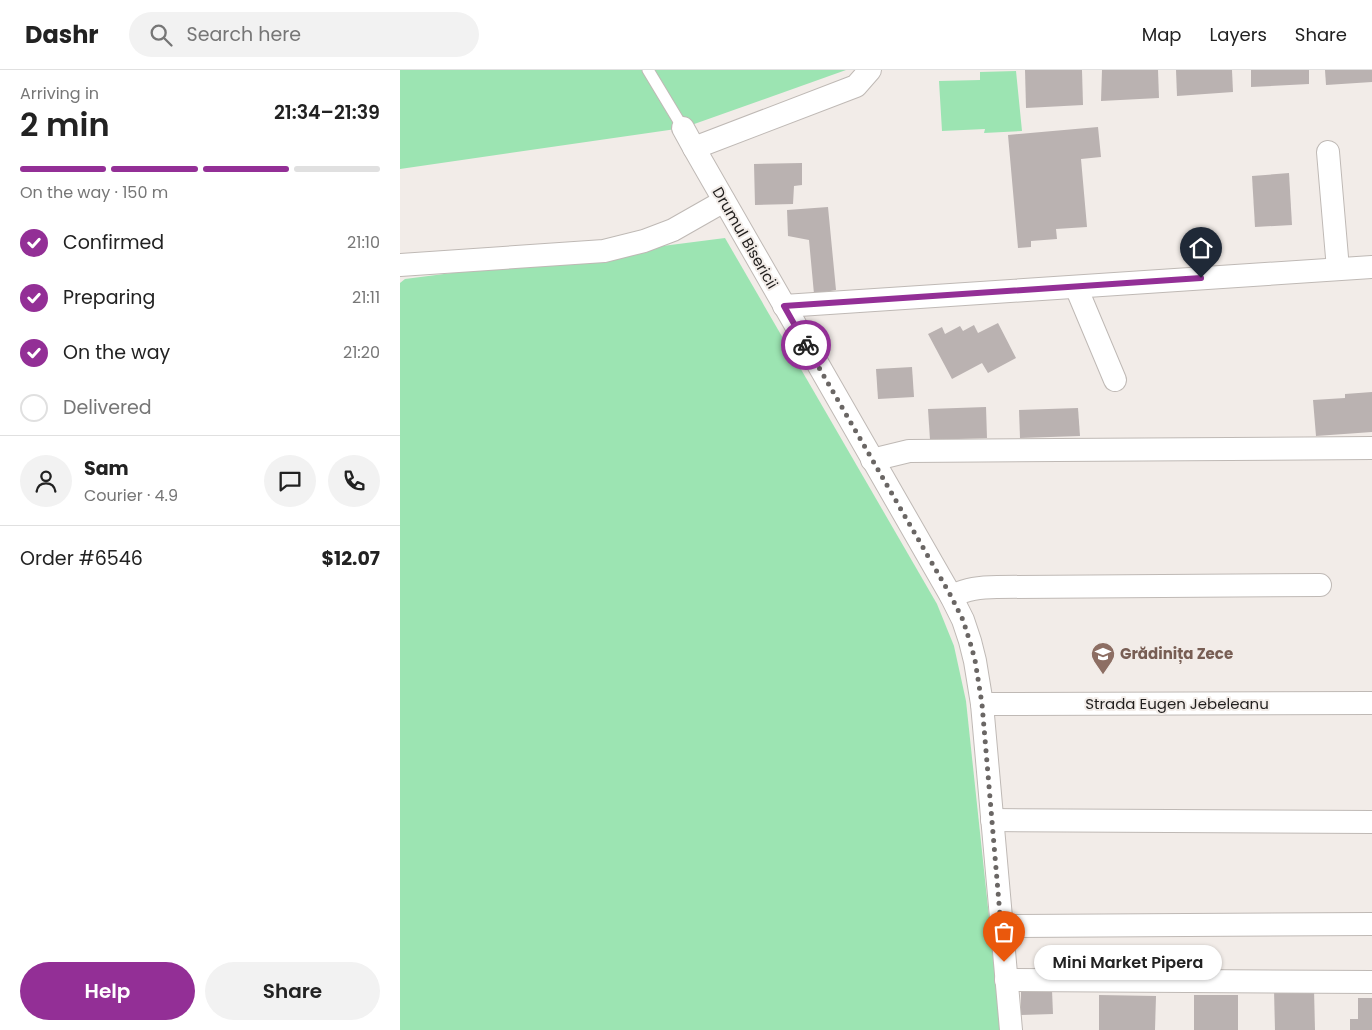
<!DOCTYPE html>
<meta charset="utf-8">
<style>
body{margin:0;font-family:Poppins,sans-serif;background:#f2f2f2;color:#222;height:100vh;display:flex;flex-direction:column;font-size:19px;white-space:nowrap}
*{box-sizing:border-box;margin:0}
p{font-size:16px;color:#767676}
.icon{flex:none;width:28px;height:28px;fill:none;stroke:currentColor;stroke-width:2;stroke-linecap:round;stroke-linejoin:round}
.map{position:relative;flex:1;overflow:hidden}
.drawer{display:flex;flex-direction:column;background:#fff;width:400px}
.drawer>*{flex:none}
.pin{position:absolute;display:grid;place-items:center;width:42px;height:42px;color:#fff;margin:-51px -21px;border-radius:50% 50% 50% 0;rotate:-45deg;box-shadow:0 0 5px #0007}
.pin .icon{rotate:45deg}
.courier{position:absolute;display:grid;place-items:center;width:50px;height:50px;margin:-25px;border:4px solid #932f96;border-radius:50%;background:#fff;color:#222;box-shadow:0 1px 6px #0007}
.bubble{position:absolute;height:35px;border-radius:18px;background:#fff;box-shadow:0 1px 4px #0004;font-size:16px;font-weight:600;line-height:35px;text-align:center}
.headline em{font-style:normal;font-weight:600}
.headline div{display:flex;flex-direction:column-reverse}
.headline{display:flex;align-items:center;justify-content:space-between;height:85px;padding:0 20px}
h1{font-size:32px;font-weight:600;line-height:38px}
.bar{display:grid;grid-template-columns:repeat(4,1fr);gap:8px 5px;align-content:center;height:60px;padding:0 20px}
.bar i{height:6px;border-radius:4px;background:#e0e0e0}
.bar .current{background:#932f96}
.bar p{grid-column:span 4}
.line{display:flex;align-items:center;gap:12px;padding:0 20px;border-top:1px solid #e0e0e0}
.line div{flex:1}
.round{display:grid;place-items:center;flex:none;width:52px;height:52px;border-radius:26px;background:#f2f2f2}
ol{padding:0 20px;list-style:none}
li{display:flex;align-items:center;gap:15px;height:55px}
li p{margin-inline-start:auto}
li .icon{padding:5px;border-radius:50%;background:#932f96;color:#fff;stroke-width:4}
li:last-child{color:#767676}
li i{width:28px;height:28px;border:2px solid #e0e0e0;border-radius:50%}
.button{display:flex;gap:10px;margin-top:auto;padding:10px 20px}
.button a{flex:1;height:58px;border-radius:30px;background:#932f96;color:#fff;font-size:20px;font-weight:600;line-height:58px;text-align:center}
.button a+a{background:#f2f2f2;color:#222}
header{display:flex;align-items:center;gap:30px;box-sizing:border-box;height:70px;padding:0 25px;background:#fff;border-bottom:1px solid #e0e0e0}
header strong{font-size:24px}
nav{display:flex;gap:28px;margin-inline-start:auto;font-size:18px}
.search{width:350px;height:45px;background:#f2f2f2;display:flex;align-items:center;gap:12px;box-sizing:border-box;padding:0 18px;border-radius:28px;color:#767676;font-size:19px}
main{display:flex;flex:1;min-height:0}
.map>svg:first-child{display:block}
</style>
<header>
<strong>Dashr</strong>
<div class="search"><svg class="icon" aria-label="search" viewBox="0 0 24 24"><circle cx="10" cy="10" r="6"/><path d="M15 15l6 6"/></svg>Search here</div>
<nav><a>Map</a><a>Layers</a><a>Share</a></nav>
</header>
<main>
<section class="drawer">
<div class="headline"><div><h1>2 min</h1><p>Arriving in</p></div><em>21:34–21:39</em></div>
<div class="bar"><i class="current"></i><i class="current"></i><i class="current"></i><i></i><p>On the way · 150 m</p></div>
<ol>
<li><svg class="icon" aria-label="check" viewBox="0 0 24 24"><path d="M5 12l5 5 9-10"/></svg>Confirmed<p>21:10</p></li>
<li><svg class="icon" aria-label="check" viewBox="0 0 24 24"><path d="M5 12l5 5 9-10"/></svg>Preparing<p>21:11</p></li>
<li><svg class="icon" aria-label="check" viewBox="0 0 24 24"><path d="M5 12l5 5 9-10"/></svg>On the way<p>21:20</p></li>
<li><i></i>Delivered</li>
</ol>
<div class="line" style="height:90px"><a class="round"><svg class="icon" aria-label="person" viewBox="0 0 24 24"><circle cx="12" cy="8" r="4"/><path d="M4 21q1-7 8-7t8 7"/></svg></a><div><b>Sam</b><p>Courier · 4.9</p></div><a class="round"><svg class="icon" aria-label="chat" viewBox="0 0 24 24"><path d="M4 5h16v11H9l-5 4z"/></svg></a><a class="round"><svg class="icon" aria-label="phone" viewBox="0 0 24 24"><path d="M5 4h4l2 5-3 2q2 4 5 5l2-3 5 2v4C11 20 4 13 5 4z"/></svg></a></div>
<div class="line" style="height:65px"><div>Order #6546</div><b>$12.07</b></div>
<div class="button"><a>Help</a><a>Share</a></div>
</section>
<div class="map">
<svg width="972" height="960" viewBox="0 0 972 960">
<rect width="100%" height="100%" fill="#f2ece8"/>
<g fill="#9ce4b2">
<polygon points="0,0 446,0 283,58 0,99"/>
<polygon points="616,1 622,61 584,63 585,59 542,61 539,11 580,10 580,2"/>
<polygon points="325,168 537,534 554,576 566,631 601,960 0,960 0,213 5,209"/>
</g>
<g fill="#bab2b1">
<polygon points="625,0 682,0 683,35 626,38"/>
<polygon points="702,0 758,0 759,28 701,31"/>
<polygon points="776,0 832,0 833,22 777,26"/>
<polygon points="851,0 909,0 909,14 851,17"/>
<polygon points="925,0 972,0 972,12 926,15"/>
<polygon points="698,57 701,87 681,89 687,157 656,159 657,169 631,171 631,177 618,178 608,65"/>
<polygon points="402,93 402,115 394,116 393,134 355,135 354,94"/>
<polygon points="889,103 892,155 855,157 852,106"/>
<polygon points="428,137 436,220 414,224 409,170 388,166 387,140"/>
<polygon points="598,253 616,288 588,303 582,293 552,309 528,264 542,257 545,264 560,256 563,261 574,255 578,263"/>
<polygon points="512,297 514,327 478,329 476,299"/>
<polygon points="972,322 972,362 916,366 913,330 945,328 945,324"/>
<polygon points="586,337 587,368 530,370 528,339"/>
<polygon points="678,338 680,366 620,368 619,340"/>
<polygon points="914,919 915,960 875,960 874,920"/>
<polygon points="621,920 652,920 653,944 621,945"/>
<polygon points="699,925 756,926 755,960 699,960"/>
<rect x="794" y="925" width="44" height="35"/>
<polygon points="958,928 972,928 972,960 950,960 950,949 958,949"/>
</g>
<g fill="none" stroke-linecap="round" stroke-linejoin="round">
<g stroke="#bfb9b5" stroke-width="13">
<polyline id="lane" points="248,0 283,58"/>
</g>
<g stroke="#bfb9b5" stroke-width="24">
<g id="street">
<polyline points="470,0 456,16 294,78 551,526 563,550 570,571 575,591 582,634 611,960"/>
<polyline points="283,58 294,78"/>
<polyline points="928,82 938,199"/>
<polyline points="0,195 204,181 244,171 273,160 324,131"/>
<polyline points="676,217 715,310"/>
<polyline points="384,236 972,197"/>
<polyline points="472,390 509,381 972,378"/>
<path d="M551,526C568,519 579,517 597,517L920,515"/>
<polyline points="582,634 972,633"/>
<polyline points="592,750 972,752"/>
<polyline points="601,856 972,854"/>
<polyline points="606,910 972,912"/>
</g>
</g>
<use href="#lane" stroke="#fff" stroke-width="11"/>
<use href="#street" stroke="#fff" stroke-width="22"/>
</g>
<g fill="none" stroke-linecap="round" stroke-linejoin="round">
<polyline stroke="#6a6664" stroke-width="5" stroke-dasharray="0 9" points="406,275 551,526 563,550 570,572 575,590 582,634 604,892"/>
<polyline stroke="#932f96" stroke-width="6" points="406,275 384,236 801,208"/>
</g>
<defs>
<g id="school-pin" transform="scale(1.25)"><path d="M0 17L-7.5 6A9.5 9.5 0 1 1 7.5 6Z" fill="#8d6e63" stroke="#f2ece8"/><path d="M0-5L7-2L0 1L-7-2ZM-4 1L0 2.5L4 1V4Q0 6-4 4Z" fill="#fff"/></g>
</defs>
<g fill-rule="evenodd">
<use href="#school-pin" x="703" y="584"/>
</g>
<g text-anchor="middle" stroke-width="4" stroke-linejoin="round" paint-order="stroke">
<g font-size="15" fill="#201e1d" stroke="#f2ece8">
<text transform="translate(345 168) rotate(60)" y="5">Drumul Bisericii</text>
<text x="777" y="639">Strada Eugen Jebeleanu</text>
</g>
<g font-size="15" font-weight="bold" fill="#785e54" stroke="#f2ece8" text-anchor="start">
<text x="720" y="589">Grădinița Zece</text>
</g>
</g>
</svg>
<div class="pin" style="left:604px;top:892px;background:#ea580c"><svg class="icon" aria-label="bag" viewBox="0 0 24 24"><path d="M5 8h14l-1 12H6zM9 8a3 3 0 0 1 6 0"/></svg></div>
<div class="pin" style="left:801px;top:208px;background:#1f2937"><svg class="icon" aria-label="home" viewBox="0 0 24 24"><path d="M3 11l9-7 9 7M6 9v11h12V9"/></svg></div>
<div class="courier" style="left:406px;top:275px"><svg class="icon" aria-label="bike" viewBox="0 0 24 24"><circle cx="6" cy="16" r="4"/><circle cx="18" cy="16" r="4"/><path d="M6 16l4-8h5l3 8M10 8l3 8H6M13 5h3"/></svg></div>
<div class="bubble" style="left:634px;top:875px;width:188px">Mini Market Pipera</div>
</div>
</main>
